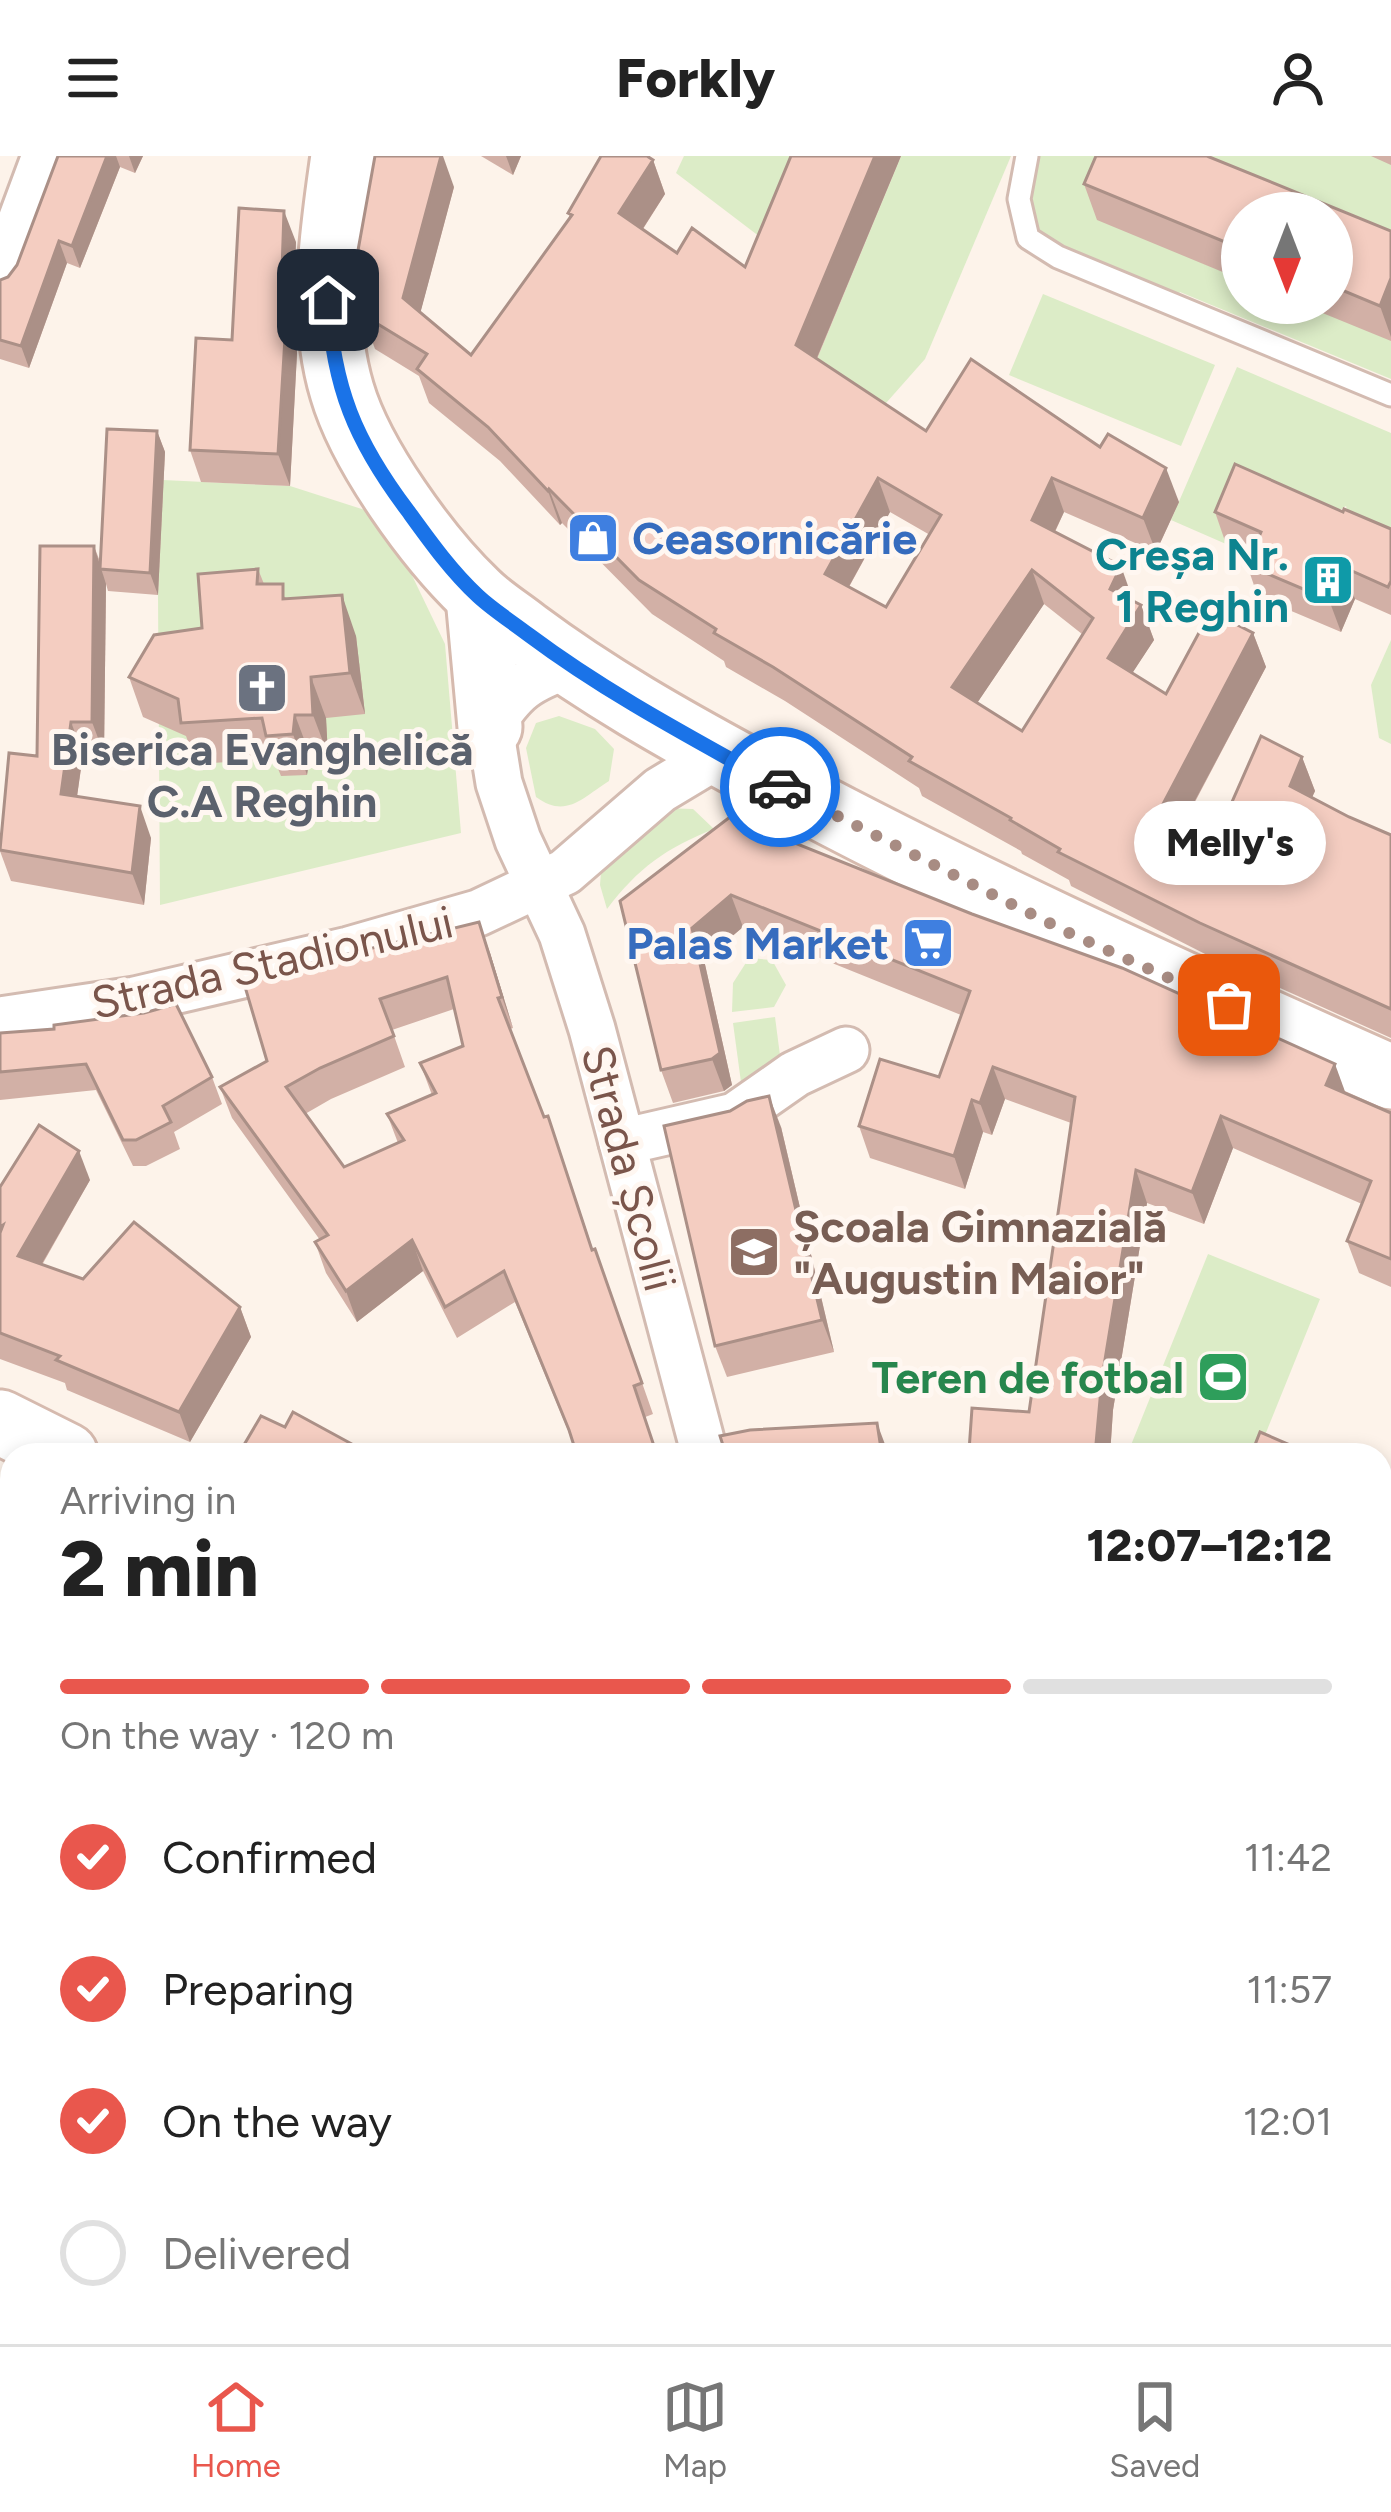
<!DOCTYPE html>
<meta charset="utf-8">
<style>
body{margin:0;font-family:Figtree,sans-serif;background:#f2f2f2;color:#222;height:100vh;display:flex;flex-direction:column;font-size:45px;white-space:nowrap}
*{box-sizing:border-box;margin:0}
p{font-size:39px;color:#767676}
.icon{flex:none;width:66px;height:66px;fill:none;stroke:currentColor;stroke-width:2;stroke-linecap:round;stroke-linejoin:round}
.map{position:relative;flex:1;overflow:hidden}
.side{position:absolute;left:0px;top:1287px;width:1392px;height:903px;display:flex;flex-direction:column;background:#fff;border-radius:36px 36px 0 0;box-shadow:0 6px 18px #0003}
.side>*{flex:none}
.needle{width:78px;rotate:180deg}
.buttons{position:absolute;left:1221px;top:36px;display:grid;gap:24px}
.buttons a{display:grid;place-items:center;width:132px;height:132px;border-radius:50%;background:#fff;box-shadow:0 6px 18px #0003;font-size:60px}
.pin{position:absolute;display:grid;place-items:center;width:102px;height:102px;color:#fff;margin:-51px;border-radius:24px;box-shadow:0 6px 18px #0006}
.courier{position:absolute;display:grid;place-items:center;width:120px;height:120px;margin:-60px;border:9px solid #1a73e8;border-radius:50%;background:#fff;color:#222;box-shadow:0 3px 15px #0007}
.bubble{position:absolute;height:84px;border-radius:42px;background:#fff;box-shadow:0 6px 18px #0003;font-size:39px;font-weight:800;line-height:84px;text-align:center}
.head em{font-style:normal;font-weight:800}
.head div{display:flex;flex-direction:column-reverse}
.head{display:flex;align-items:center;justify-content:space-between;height:204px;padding:0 60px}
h1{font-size:78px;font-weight:800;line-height:90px}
.bar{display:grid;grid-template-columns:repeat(4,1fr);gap:18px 12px;align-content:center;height:144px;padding:0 60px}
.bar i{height:15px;border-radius:9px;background:#e0e0e0}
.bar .selected{background:#e9574d}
.bar p{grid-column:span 4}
ol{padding:0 60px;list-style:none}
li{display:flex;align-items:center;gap:36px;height:132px}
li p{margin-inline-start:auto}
li .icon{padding:12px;border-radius:50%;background:#e9574d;color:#fff;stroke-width:4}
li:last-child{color:#767676}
li i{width:66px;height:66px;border:6px solid #e0e0e0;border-radius:50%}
header{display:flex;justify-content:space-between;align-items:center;height:156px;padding:0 60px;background:#fff;font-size:54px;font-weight:800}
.dock{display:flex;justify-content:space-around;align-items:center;height:168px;border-top:3px solid #e0e0e0;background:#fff;font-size:33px;color:#767676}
.dock a{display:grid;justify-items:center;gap:6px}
.dock .selected{color:#e9574d}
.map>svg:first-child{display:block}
</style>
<header><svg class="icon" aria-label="menu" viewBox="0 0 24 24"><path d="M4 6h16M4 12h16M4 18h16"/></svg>Forkly<svg class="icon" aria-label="person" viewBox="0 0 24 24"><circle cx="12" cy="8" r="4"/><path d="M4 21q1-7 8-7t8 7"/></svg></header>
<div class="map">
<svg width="1391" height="2188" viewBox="0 0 1391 2188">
<rect width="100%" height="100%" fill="#fdf3ea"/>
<g fill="#dcecc7" fill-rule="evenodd">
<polygon points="684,0 817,0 764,84 676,17"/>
<polygon points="901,0 1011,0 925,203 871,264 805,232"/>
<path d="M1015,0H1391V223L1180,136L1173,148L1028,82L1025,3ZM1242,57H1332V147H1242Z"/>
<polygon points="1043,138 1215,209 1181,290 1009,219"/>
<polygon points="1237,211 1391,277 1391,399 1356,384 1346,350 1315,370 1247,340 1226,388 1171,364"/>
<polygon points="163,324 290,330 368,355 407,409 445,488 461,677 160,749 158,439"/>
<polygon points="1391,484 1391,588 1379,582 1371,529"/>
<path d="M559,560L595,573L614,593L609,625C582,642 566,663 536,641L526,592L536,567Z"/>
<path d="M661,652L693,653L714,673C666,692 638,712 607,753L600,729L602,703Z"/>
<polygon points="749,802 772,804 786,829 774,851 732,856 733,827"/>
<polygon points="775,861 781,907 743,941 733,867"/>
<polygon points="1208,1098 1320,1143 1257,1299 1127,1299"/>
</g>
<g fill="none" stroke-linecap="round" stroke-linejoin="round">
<g stroke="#d3bbb1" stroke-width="27">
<polyline id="lane" points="1027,0 1019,43 1028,82 1058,101 1391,239"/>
</g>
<g stroke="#d3bbb1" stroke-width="51">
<g id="street">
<polyline points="0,121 45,0"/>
<path d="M569,509C527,524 514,533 490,571L499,627L518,684L562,778L592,873L705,1299"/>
<polyline points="0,864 135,844 349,794 478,757 565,716 660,634 720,598"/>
<polyline points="622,986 735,960 795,918 846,894"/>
<polyline points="0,1362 12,1365"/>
<polyline points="258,2188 264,2178"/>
</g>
</g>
<g stroke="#d6baae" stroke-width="69">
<g id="secondary">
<path d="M343,0C332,78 319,158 342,235C361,300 427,391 476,438C491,453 510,464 526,477C597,530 673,573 751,615C959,728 1175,825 1391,921"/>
<polyline points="478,441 490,571"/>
<polyline points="0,1266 66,1299"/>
<polyline points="1380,2009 1391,1987"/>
<polyline points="1310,2188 1313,2178"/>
</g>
</g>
<g stroke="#dacfcd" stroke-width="72">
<polyline id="highway" points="1385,2188 1391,2175"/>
</g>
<use href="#lane" stroke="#fff" stroke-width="21"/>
<use href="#street" stroke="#fff" stroke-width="45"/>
<use href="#secondary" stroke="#fff" stroke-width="63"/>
<use href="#highway" stroke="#f8a9a0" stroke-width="66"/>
</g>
<g fill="#d2b0a6" fill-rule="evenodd">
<polygon points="58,0 143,0 135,17 120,11 80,112 67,107 29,212 0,203 0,124 8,121 17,109"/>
<polygon points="481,0 521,0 513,19"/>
<path d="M791,0H901L817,203L926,275L1179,346L1156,396L1064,356L1055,376L1133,445L1141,449L1154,484L1132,517L1166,538L1253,477L1266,511L1186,663L1217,680L1302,601L1315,635L1312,641L1349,661L1391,679V882L1213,802L1071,730L1069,724L1022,698L1021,695L922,640L919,632L785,545L726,511L724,505L652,458L562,367L560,369L500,305L429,247L419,220L375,193L357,143L454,31L420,157L471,199L570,62L568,57L653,4L665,38L643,73L677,97L745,111ZM890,356L930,379L886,451L849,431ZM1044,448L1082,478L1022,575L977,547Z"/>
<polygon points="1371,0 1391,0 1391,9"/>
<polygon points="1209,1 1391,75 1391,185 1298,147 1332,147 1332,57 1242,57 1242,124 1097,64 1084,28"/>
<polygon points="296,86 293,147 297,197 290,330 201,326 190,294 232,184"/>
<polygon points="157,275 165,296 158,439 108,435 106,428 104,598 83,598 77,640 151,682 144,749 11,725 0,695 37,600 94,390 101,408"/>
<polygon points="1215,356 1391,373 1391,459 1355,443 1341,476 1258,441 1247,409 1251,398 1226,388"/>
<polygon points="258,413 264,428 288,443 356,480 365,558 326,562 328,599 310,599 307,619 281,620 274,603 196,608 186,580 143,561 129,521 202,472"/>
<polygon points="730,661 1391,957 1391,1131 1359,1117 1347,1085 1362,1048 1233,992 1204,1068 1147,1047 1113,1254 1110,1299 971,1299 969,1295 1029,1256 1071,967 1005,943 992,979 983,976 965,1033 870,1002 859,970 939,921 961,859 743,771 704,804 732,929 724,935 673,947 661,914"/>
<path d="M490,797L513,872L510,873L544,961L559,991L593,1094L595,1093L653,1258L574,1289L515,1146L457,1182L423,1115L357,1166L326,1117L315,1086L320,1084L232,962L220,931L267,905L243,824ZM454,853L463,890L420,907L432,939L387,958L398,987L344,1011L305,958L331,943L405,911L392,874Z"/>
<polygon points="0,877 212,921 222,948 174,976 180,993 146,1010 133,1010 96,934 0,944"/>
<polygon points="781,971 834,1196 727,1221 715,1190"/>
<polygon points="90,1024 42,1109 83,1123 240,1151 251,1181 190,1286 67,1234 65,1227 0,1203 0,1031"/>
<polygon points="0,1363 12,1366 12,1641 0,1635"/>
<polygon points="290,2178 358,2178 351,2188 305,2188"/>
<polygon points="911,2178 1270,2178 1266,2188 940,2188"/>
</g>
<g fill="#ab9087">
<polygon points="107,0 116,0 120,11 80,112 72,90"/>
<polygon points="129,0 143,0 135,17"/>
<polygon points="441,0 443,0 454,31 415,177 403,142"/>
<polygon points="506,0 521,0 513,19"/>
<polygon points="875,0 901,0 808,223 796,189"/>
<polygon points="653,4 665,38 631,91 619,57"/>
<polygon points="284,55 296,86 293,147 297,197 290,330 278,298"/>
<polygon points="59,85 67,107 29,212 21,190"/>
<polygon points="1391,122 1391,181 1380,150"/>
<polygon points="157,275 165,296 158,439 150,417"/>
<polygon points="1166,312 1179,346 1156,396 1143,362"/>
<polygon points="878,322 890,356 837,452 825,418"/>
<polygon points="1052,322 1064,356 1044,398 1032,364"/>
<polygon points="549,333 562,367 560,369 548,335"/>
<polygon points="94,390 106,428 104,598 92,566"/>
<polygon points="1121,410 1133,444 1122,467 1110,433"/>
<polygon points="1343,411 1355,443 1341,476 1329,444"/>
<polygon points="1032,414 1044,448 965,565 952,531"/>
<polygon points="342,439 356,480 365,558 350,517"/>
<polygon points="1141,449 1154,484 1120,536 1108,502"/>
<polygon points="1253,477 1266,511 1174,684 1162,650"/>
<polygon points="311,521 326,562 328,599 313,559"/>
<polygon points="295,559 310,599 307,619 293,578"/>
<polygon points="71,566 83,598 73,669 61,638"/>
<polygon points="1302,601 1315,635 1302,664 1290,630"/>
<polygon points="140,650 151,682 144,749 132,717"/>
<polygon points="731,739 743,771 704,804 732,929 724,935 712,903 692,772"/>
<polygon points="479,766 490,797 513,872 502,841"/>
<polygon points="1335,908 1347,941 1326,929"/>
<polygon points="993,911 1005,943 992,979 980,947"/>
<polygon points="769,940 781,971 834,1196 822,1164"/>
<polygon points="972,944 983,976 965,1033 954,1000"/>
<polygon points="1221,960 1233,992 1204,1068 1192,1036"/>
<polygon points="79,995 90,1024 29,1130 18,1100"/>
<polygon points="1136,1014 1147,1047 1113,1254 1110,1299 1095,1299 1102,1222"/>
<polygon points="412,1084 423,1115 357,1166 346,1135"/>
<polygon points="240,1151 251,1181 190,1286 179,1256"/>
<polygon points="877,1267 889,1299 882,1299"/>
<polygon points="1391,1859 1391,1915 1380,1937 1380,1881"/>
<polygon points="358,2178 351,2188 332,2188 329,2179"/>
<polygon points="870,2178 893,2178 890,2188 867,2188"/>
<polygon points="1246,2178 1270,2178 1266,2188 1242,2188"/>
</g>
<g fill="#f4cdc1" stroke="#ab9087" stroke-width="3" fill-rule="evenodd">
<polygon points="58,0 107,0 72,90 59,85 21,190 0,184 0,124 8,121 17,109"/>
<path d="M375,0H441L403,142L471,199L572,59L568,57L601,0H647L653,4L619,57L677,97L692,72L745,111L791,0H875L796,189L926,275L971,203L1100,291L1108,278L1166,312L1143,362L1052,322L1032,364L1121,410L1110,433L1141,449L1108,502L1166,538L1208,460H1220L1253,477L1162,650L1217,680L1261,580L1302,601L1290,630L1349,661L1391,679V853L1200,767L1058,696L1060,693L1010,664L1011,662L909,605L912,601L773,511L714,477L716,473L639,424L549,333L548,335L488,271L417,213L427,198L363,159L357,143V100ZM878,322L941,359L886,451L825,418ZM1032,414L1093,462L1022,575L952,531Z"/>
<polygon points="1096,0 1207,0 1391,75 1391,122 1380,150 1332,130 1332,57 1242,57 1242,93 1084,28"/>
<polygon points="239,52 284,55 282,115 286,165 278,298 190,294 196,182 232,184"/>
<polygon points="107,273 157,275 150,417 100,413"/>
<polygon points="1235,308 1343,356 1344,353 1391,373 1391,425 1388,431 1343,411 1329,444 1247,409 1261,376 1215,356"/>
<polygon points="40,390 94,390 92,566 71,566 61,638 140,650 132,717 0,694 9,597 37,600"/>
<polygon points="258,413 257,428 283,428 283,443 342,439 350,517 311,521 313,559 295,559 293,578 266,580 262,562 181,567 178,543 129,521 154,479 202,472 198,418"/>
<polygon points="730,661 972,758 1122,812 1335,908 1326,929 1391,957 1391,1103 1347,1085 1371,1025 1221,960 1192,1036 1136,1014 1102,1222 1095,1299 1024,1299 969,1295 972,1252 1029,1256 1075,941 993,911 980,947 972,944 954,1000 859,970 880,903 939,921 970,835 731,739 692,772 720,897 712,903 661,914 620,745"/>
<path d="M479,766L502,841L498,842L544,961L548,960L592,1094L595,1093L642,1227L634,1230L657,1299H577L569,1274L504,1115L445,1151L412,1084L346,1135L315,1086L328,1079L220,931L267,905L243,824L308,811L307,808ZM447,821L463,890L420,907L436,937L387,958L404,984L344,1011L286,931L320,912L394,880L380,843Z"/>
<polygon points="176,848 212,921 163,950 171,966 136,984 123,984 86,908 0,916 0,877 54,873 54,869 144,857"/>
<polygon points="769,940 822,1164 715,1190 664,970 730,955 747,945"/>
<polygon points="39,969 79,995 18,1100 83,1123 134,1066 240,1151 179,1256 56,1204 60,1200 0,1177 0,1077 3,1069 0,1071 0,1031"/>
<polygon points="293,1256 372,1299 238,1299 261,1260 285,1271"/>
<polygon points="877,1267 882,1299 726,1299 720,1280 750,1274"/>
<polygon points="1260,1276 1313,1299 1251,1299"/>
<polygon points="1380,1328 1391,1332 1391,1859 1380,1881"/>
<polygon points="0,1363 12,1366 12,1618 0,1612 0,1454 2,1451 0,1451"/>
<polygon points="816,2178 870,2178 867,2188 813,2188"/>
<polygon points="993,2178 1246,2178 1242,2188 1022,2188"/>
</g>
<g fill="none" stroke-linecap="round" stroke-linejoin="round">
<polyline stroke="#a88c83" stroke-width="12" stroke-dasharray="0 21.6" points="780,631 1067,776 1229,849"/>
<path stroke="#1a73e8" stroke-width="15" d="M328,144C333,231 355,285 408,355C429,384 451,415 478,440C493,454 512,466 529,479C608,538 694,583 780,631"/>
</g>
<defs>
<g id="shop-square" transform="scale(2.7)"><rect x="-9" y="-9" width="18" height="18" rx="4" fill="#3f7fe0" stroke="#fff7f1"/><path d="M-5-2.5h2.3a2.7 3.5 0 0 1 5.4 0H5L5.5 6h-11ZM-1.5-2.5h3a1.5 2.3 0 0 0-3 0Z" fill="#fff"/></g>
<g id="building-square" transform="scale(2.7)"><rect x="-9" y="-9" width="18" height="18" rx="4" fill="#0f9aa8" stroke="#fff7f1"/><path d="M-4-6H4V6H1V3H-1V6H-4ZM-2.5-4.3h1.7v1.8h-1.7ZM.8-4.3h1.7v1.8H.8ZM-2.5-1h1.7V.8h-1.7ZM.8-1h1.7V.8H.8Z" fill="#fff"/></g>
<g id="church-square" transform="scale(2.7)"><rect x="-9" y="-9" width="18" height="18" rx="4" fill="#6b7280" stroke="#fff7f1"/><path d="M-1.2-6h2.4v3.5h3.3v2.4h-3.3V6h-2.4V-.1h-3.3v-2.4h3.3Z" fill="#fff"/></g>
<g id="supermarket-square" transform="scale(2.7)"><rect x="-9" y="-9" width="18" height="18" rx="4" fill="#3f7fe0" stroke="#fff7f1"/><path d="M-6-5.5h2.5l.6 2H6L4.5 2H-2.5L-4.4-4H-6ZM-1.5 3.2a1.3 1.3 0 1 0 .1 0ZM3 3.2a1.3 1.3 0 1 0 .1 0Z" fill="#fff"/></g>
<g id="school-square" transform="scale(2.7)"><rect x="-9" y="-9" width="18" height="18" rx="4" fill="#8d6e63" stroke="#fff7f1"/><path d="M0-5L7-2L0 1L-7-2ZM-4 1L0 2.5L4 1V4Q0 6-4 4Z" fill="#fff"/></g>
<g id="stadium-square" transform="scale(2.7)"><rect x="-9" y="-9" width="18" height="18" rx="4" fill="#2e9e5b" stroke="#fff7f1"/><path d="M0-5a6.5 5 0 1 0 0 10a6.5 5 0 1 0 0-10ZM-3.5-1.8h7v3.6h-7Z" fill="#fff"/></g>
</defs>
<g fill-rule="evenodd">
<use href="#shop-square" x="593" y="382"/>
<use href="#building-square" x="1328" y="424"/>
<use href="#church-square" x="262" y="532"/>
<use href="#supermarket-square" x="928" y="787"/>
<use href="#school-square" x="754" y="1096"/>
<use href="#stadium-square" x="1223" y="1221"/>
</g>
<g text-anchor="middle" stroke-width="10" stroke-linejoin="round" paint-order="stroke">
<g font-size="45" font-weight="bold" fill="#366cbe" stroke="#fff7f1" text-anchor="start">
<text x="632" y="398">Ceasornicărie</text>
<text x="889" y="803" text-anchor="end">Palas Market</text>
</g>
<g font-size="45" font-weight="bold" fill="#0d838f" stroke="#fff7f1" text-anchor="end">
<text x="1289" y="414">Creșa Nr.<tspan x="1289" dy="52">1 Reghin</tspan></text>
</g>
<g font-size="45" font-weight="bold" fill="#5b616d" stroke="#fff7f1">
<text x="262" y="609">Biserica Evanghelică<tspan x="262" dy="52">C.A Reghin</tspan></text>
</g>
<g font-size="45" fill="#7a554b" stroke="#fff7f1">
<text transform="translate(272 806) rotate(-13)" y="16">Strada Stadionului</text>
<text transform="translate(629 1012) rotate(75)" y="16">Strada Școlii</text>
</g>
<g font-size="45" font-weight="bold" fill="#785e54" stroke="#fff7f1" text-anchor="start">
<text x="793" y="1086">Școala Gimnazială<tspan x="793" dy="52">"Augustin Maior"</tspan></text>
</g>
<g font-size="45" font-weight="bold" fill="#27864d" stroke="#fff7f1" text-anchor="end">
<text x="1184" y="1237">Teren de fotbal</text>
</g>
</g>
</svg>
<div class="buttons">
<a><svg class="needle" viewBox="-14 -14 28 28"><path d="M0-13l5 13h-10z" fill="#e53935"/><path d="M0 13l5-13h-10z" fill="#767676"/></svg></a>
</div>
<div class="pin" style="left:1229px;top:849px;background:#ea580c"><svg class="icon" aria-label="bag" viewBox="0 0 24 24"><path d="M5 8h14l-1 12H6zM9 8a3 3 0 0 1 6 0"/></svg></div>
<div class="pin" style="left:328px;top:144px;background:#1f2937"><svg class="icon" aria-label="home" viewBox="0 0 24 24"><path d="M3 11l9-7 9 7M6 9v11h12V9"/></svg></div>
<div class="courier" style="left:780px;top:631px"><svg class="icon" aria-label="car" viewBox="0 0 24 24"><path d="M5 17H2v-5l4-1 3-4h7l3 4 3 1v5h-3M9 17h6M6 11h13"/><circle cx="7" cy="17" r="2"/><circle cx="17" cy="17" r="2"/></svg></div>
<div class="bubble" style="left:1134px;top:645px;width:192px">Melly's</div>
<section class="side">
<div class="head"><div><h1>2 min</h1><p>Arriving in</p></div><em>12:07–12:12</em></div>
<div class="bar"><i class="selected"></i><i class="selected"></i><i class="selected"></i><i></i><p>On the way · 120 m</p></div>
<ol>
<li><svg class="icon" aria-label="check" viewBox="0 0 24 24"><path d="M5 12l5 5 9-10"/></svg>Confirmed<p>11:42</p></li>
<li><svg class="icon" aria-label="check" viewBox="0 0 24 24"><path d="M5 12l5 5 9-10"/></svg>Preparing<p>11:57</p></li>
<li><svg class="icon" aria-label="check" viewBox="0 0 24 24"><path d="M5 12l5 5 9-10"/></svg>On the way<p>12:01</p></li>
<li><i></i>Delivered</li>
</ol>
</section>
</div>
<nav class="dock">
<a class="selected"><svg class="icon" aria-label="home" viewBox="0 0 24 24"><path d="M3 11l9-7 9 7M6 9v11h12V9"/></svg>Home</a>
<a><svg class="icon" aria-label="map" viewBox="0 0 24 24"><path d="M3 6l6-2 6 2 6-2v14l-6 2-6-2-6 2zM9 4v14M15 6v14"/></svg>Map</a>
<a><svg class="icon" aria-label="saved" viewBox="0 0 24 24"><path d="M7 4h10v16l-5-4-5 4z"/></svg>Saved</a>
</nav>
